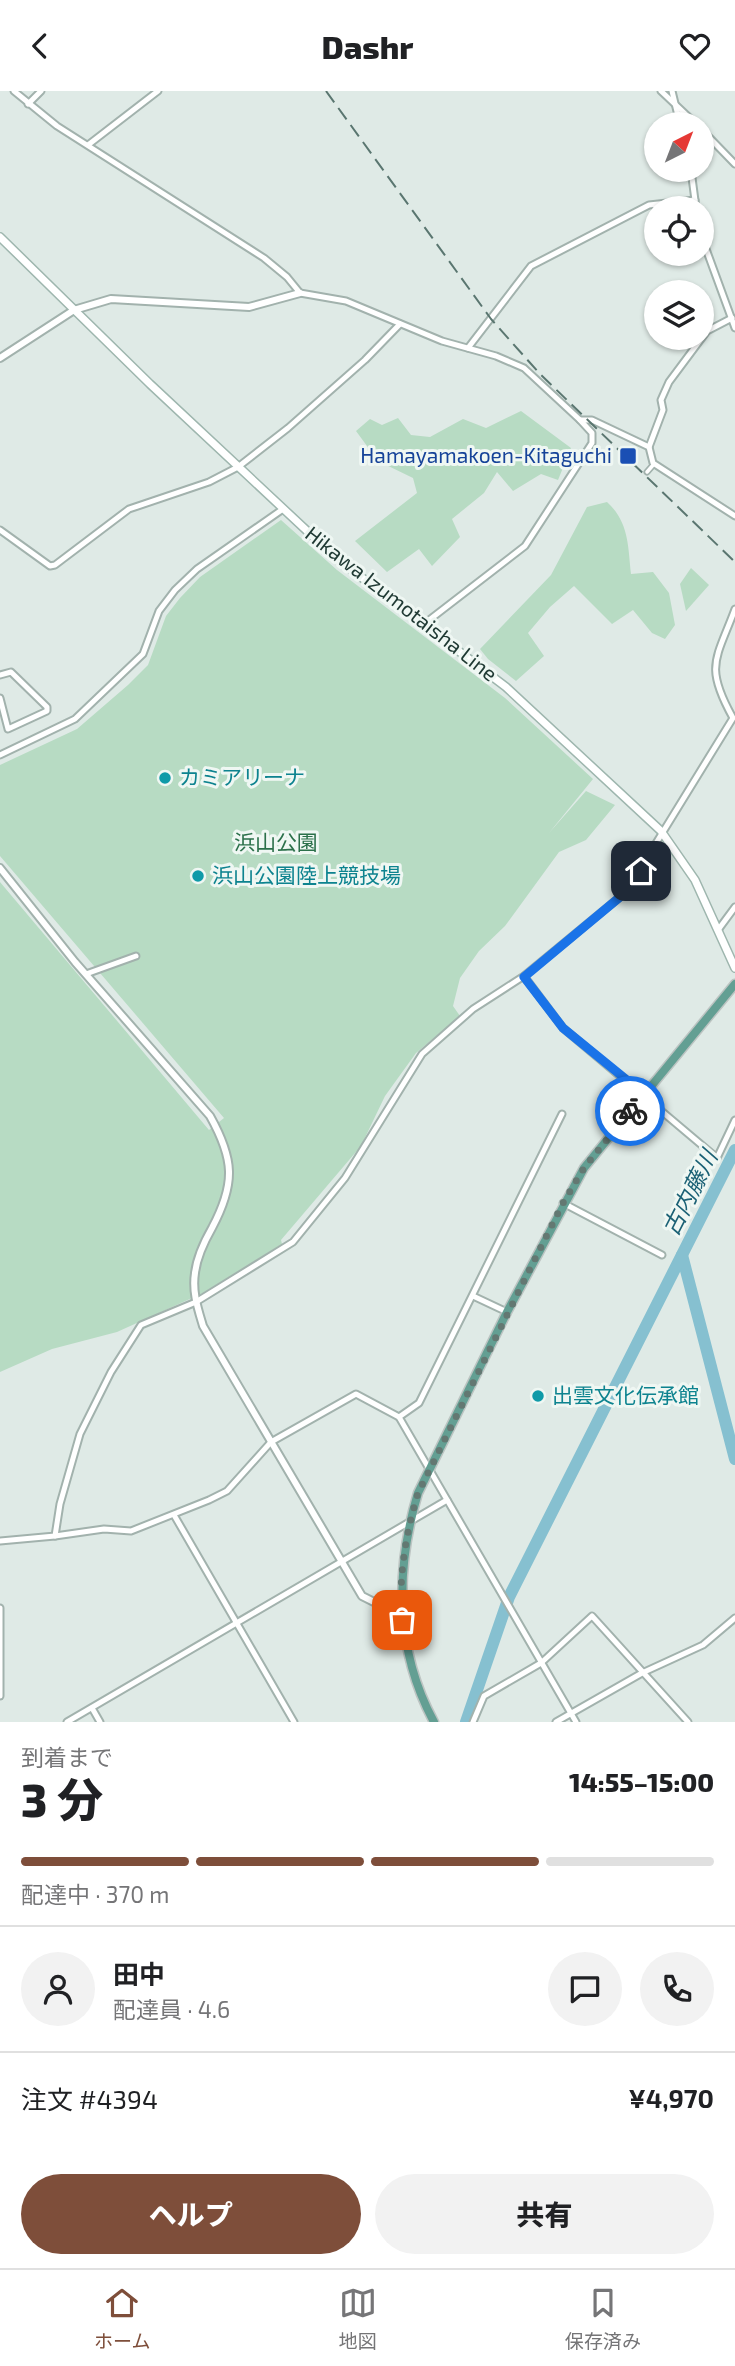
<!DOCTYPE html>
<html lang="ja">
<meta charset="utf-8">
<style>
body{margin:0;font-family:"Exo 2","Noto Sans JP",sans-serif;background:#f2f2f2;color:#202124;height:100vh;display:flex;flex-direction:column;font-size:26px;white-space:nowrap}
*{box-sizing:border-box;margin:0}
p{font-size:23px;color:#757577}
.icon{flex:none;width:38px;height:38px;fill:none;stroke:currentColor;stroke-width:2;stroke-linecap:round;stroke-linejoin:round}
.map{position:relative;height:1631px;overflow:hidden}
.drawer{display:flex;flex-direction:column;background:#fff;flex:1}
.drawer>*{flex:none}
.needle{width:46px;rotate:42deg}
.buttons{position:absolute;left:644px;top:21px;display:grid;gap:14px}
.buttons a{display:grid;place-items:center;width:70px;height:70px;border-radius:50%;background:#fff;box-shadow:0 2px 5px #0004;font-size:35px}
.pin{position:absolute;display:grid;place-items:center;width:60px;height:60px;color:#fff;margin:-30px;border-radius:14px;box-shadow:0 4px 10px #0006}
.courier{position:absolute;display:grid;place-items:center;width:70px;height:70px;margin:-35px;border:5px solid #1a73e8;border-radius:50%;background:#fff;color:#222;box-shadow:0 2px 9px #0007}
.head em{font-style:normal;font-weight:800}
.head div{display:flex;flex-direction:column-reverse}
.head{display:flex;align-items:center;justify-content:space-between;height:119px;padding:0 21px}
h1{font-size:46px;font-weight:800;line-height:52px}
.bar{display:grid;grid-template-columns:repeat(4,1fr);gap:10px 7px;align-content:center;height:84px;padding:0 21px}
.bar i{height:9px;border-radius:5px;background:#e0e0e0}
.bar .selected{background:#7e4e3a}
.bar p{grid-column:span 4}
.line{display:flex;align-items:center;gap:18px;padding:0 21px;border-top:2px solid #e0e0e0}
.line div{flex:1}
.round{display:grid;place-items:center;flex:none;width:74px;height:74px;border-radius:37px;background:#f2f2f2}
.button{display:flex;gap:14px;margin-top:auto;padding:14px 21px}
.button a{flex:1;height:80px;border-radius:42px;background:#7e4e3a;color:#fff;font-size:28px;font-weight:800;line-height:80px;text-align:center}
.button a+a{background:#f2f2f2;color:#202124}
header{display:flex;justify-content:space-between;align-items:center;height:91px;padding:0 21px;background:#fff;font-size:32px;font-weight:800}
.menu{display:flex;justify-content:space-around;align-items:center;height:98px;border-top:2px solid #e0e0e0;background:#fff;font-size:19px;color:#757577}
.menu a{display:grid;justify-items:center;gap:4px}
.menu .selected{color:#7e4e3a}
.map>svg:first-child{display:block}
</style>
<header><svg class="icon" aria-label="back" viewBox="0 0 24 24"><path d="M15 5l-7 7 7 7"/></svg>Dashr<svg class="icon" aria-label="heart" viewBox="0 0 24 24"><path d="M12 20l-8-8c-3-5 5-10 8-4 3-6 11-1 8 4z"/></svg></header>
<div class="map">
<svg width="735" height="1631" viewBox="0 0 735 1631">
<rect width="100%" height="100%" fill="#dfeae6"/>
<g fill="#b7dbc3">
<polygon points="521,320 571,357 558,389 541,383 513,400 497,381 484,402 452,428 460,446 432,475 419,458 387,481 355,450 417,402 413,387 378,370 356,340 370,328 382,334 398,327 411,344 430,346 463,328 486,337"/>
<path d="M607,411C629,431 628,455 631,483L653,481L669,502L675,534L665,548L652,542L633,519L612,533L574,495L550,516L528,542L544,565L516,590L488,568L480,558L551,484L587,416Z"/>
<polygon points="281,429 337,479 505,607 593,688 549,742 586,700 615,714 586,749 559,761 505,835 479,860 460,887 453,915 460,925 416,962 385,1005 361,1055 281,1149 282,1153 203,1202 117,1241 52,1258 0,1281 0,791 209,1039 224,1027 0,765 0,674 77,638 128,594 148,574 166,525 180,507 200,486"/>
<polygon points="691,477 709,494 686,520 680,493"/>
</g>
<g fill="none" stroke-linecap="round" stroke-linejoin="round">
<g stroke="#86c0d0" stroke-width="12">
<polyline points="682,1164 735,1368"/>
<polyline points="466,1631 509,1506 735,1059"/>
</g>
<g stroke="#a2b2ad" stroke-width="7">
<polyline id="pedestrian" points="647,381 654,373"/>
</g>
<g stroke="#a2b2ad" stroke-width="9">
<g id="minor">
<polyline points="14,0 57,35 264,167 287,186 300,202 346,210 442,250 496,265 524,277 580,329 592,329 649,356 653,372 735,425"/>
<polyline points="661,0 696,33"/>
<polyline points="672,0 680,33"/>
<polyline points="28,13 41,0"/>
<polyline points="702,39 735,73"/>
<polyline points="88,54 158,0"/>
<polyline points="691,79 696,117"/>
<polyline points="702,147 735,237"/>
<polyline points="468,257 531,175 649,114 695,109"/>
<polyline points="649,356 663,319 661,309 669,291 707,240 732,227"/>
<polyline points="0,439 50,475 55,474 129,418 209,391 238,376 288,337 365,269 400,233"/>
<polyline points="424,533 525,455 592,352 592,342 580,329"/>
<polyline points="0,584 11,581 47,616 47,620 8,638 0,607"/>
<polyline points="0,664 75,628 143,563 159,520 175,499 197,478 283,418"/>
<polyline points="718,839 735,816"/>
<polyline points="86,883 136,865"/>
<polyline points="524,885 563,937 717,1067 735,1029"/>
<polyline points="563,1112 662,1164"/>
<polyline points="473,1205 507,1221"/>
<polyline points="399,1326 576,1631"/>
<polyline points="174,1424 294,1631"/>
<polyline points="55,1445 104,1438 131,1440 209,1409 227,1400 271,1351 356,1303 399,1326 419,1312 562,1023"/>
<path d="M0,1450L55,1445L60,1413L80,1343L111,1281L141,1234L196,1211L293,1151L345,1087L422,963L473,918L524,885L626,801L733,627C704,575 716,569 735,518"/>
<polyline points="0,1517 0,1605"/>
<polyline points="92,1617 100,1631"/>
<polyline points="67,1631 447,1409"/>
<polyline points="473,1631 484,1605 541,1572 592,1525 688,1631"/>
<polyline points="556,1631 642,1582 703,1554 735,1527"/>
</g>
</g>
<g stroke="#a2b2ad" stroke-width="10">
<g id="tertiary">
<polyline points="0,267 74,219 111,208 249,216 300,202"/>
<path d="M0,777L75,871L210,1025C234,1068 236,1092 212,1137C204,1151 197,1165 195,1182C192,1201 198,1218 203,1235L362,1505L380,1514L401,1513"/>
</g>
</g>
<g stroke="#9eb6ae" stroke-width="10">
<polyline id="secondary" points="0,146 150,293 336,467 506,596 661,740 695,789 735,877"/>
</g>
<g stroke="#bcc4c2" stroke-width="11">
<path id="primary" d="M434,1631C395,1559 395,1479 418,1402L507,1221L584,1077L735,893"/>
</g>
<use href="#pedestrian" stroke="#fff" stroke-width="3.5"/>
<use href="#minor" stroke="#fff" stroke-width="5"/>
<use href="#tertiary" stroke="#fff" stroke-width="6"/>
<use href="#secondary" stroke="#fff" stroke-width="7"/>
<use href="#primary" stroke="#639f93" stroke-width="8"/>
<polyline stroke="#5a7670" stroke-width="2" stroke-dasharray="14 7" stroke-linecap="butt" points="326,0 491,228 540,283 735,471"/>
</g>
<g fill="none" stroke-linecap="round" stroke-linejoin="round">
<path stroke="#637872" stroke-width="7" stroke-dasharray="0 12.6" d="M402,1529C398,1487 406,1442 418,1402L563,1112L584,1077L630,1020"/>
<polyline stroke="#1a73e8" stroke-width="9" points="630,1020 644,1003 563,937 524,886 626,801 641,780"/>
</g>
<rect fill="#1a4fb4" stroke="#eff7f3" stroke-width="2.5" x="619" y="356" width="18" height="18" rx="3.5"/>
<g fill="#0f9aa8" stroke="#eff7f3" stroke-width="2.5">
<circle cx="165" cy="687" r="7"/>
<circle cx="198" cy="785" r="7"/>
<circle cx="538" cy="1305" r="7"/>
</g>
<g text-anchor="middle" stroke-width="6" stroke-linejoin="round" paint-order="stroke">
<g font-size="21" fill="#164399" stroke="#eff7f3" text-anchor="end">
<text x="612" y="372">Hamayamakoen-Kitaguchi</text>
</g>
<g font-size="21" fill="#203a34" stroke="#eff7f3">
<text transform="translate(401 513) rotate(38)" y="7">Hikawa Izumotaisha Line</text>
</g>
<g font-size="21" fill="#0d838f" stroke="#eff7f3" text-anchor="start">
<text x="179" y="694">カミアリーナ</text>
<text x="212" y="792">浜山公園陸上競技場</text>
<text x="552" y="1312">出雲文化伝承館</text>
</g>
<g font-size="21" fill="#2b704a" stroke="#eff7f3">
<text x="276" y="759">浜山公園</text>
</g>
<g font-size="23" font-style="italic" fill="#1b6175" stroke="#eff7f3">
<text transform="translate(690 1102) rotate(-63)" y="8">古内藤川</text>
</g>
</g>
</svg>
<div class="buttons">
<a><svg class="needle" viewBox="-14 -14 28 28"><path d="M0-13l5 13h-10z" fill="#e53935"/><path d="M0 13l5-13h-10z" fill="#757577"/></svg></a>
<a><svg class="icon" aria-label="locate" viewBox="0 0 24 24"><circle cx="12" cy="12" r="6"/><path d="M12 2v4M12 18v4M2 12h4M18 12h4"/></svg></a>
<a><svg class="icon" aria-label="layers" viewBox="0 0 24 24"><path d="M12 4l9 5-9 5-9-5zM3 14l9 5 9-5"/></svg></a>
</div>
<div class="pin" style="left:402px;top:1529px;background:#ea580c"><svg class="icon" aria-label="bag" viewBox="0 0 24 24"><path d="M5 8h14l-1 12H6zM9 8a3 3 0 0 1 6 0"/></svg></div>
<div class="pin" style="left:641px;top:780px;background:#1f2937"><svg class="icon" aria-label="home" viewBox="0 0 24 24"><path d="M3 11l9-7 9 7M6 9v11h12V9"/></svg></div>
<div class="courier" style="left:630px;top:1020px"><svg class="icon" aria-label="bike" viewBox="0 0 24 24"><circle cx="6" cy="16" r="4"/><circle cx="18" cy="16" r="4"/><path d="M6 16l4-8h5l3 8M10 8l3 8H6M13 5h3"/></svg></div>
</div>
<section class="drawer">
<div class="head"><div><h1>3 分</h1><p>到着まで</p></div><em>14:55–15:00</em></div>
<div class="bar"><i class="selected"></i><i class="selected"></i><i class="selected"></i><i></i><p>配達中 · 370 m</p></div>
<div class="line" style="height:126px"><a class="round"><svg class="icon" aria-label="person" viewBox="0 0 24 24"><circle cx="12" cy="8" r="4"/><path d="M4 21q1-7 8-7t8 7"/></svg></a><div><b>田中</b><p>配達員 · 4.6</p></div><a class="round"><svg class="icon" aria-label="chat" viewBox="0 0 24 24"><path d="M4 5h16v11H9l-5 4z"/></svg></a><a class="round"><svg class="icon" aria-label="phone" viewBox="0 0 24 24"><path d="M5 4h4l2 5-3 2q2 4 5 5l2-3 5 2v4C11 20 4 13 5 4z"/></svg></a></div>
<div class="line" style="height:91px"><div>注文 #4394</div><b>¥4,970</b></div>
<div class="button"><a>ヘルプ</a><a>共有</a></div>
</section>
<nav class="menu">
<a class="selected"><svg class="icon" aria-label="home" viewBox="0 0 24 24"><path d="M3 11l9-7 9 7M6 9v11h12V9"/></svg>ホーム</a>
<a><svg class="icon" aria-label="map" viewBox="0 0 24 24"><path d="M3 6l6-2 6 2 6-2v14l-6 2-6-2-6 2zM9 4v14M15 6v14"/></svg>地図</a>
<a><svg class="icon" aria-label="saved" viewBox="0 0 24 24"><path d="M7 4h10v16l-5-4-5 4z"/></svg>保存済み</a>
</nav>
